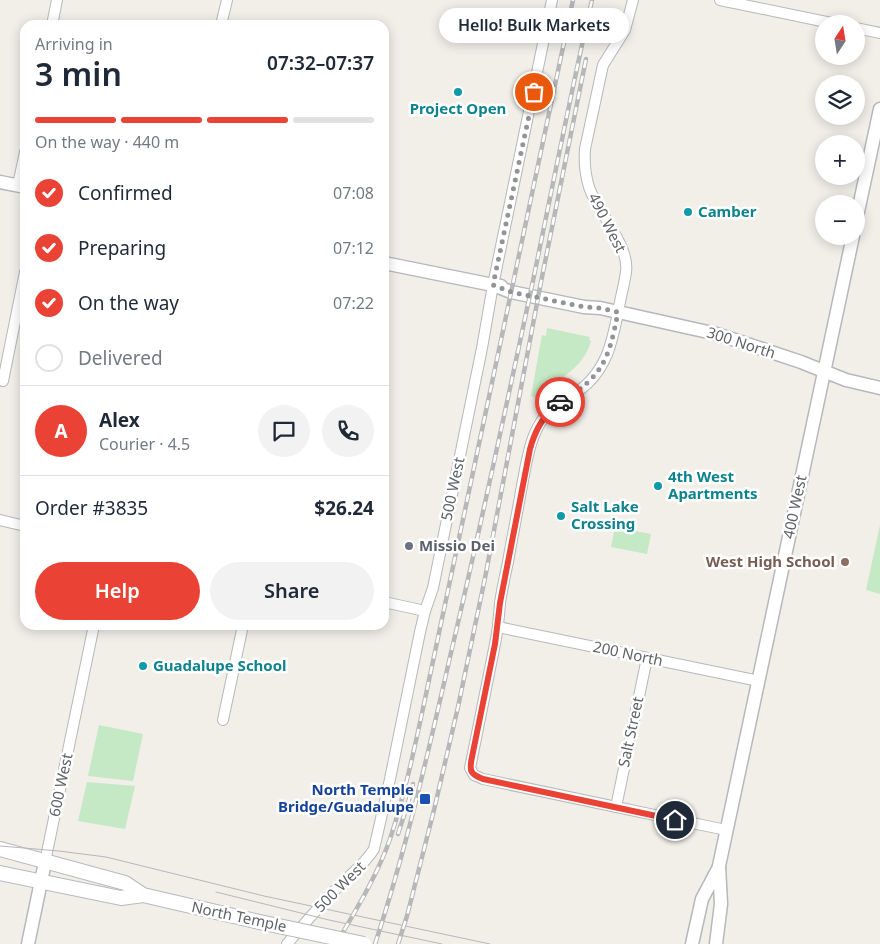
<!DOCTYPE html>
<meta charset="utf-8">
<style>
body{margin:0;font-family:"Noto Sans",sans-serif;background:#f2f2f3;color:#1f2937;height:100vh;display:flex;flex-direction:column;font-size:19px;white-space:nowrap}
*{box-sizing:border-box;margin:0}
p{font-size:16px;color:#747a83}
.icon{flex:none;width:28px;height:28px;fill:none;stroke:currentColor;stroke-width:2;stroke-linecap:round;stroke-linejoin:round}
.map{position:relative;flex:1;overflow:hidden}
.drawer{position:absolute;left:20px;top:20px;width:369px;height:610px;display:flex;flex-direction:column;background:#fff;border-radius:15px;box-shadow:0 2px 12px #0003}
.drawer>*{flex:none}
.needle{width:32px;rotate:12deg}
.fabs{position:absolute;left:815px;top:15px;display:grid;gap:10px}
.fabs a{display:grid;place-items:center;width:50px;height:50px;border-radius:50%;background:#fff;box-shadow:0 2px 12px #0003;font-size:25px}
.pin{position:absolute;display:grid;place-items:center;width:42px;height:42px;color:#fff;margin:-21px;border:2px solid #fff;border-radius:50%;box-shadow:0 1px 5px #0007}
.courier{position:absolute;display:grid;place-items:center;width:50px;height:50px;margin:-25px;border:4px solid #ea4335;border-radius:50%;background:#fff;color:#222;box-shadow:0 1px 6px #0007}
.bubble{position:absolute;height:35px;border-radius:18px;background:#fff;box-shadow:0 2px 12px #0003;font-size:16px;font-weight:600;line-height:35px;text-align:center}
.overview em{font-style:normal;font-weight:600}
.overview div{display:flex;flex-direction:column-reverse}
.overview{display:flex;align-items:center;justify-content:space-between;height:85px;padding:0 15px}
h1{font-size:32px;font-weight:600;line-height:38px}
.bar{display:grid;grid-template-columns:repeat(4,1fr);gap:8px 5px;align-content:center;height:60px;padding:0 15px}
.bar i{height:6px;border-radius:4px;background:#e0e1e3}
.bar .selected{background:#ea4335}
.bar p{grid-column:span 4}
.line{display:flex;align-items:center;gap:12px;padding:0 15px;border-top:1px solid #e0e1e3}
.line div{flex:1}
.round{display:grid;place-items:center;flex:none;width:52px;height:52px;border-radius:26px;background:#f2f2f3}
ol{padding:0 15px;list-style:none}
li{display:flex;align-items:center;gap:15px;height:55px}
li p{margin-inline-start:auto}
li .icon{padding:5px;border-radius:50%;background:#ea4335;color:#fff;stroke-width:4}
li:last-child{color:#747a83}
li i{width:28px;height:28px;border:2px solid #e0e1e3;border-radius:50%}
.primary-button{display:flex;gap:10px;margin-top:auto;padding:10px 15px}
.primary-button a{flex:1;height:58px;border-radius:30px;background:#ea4335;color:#fff;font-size:20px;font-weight:600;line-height:58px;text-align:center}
.primary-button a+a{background:#f2f2f3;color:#1f2937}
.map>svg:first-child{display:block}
</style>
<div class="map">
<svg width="880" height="944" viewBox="0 0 880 944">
<rect width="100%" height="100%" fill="#f1efe8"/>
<g fill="#c5e8c5">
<path d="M547,328L590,337L589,340L591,341C583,369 560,378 538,394L539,396L538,398L531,396L542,335L546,336Z"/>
<polygon points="880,525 880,594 866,590"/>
<polygon points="615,527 651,534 647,554 611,547"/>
<polygon points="99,725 143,734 133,781 88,776"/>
<polygon points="87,782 135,786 125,829 78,821"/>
</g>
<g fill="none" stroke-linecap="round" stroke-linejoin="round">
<g stroke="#b5b8bc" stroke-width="12">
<g id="minor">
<path d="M633,0L625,30L603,65L585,149C584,162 585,174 589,187C597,212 630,245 626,272C624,286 620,299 618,313C612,341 608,364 587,384C566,404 548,403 535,433C527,451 525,472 521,491C517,515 512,538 508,562C505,576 502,589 500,603C499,617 498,630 495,644L470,768L474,775L483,779L726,830"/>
<polyline points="720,0 836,24"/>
<polyline points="52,25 57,0"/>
<polyline points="221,25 227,0"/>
<polyline points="856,28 880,33"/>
<polyline points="18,185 25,152"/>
<polyline points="3,381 25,272"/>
<polyline points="0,520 25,526"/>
<polyline points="384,602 425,611"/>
<polyline points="498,627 759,681"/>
<polyline points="223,720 243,625"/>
<polyline points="616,807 647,658"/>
<polyline points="45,862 94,625"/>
<path d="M287,944C304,924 321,904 339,886C352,873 365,864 374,849L390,779L420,632L425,611L433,588L482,348L493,285L552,0"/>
</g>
</g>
<g stroke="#b5b8bc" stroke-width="15">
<g id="tertiary">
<polyline points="0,182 25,187"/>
<polyline points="856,221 880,109"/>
<polyline points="384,263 493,285 501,286"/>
<polyline points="493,285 511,292 584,307 600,308 717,334 801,362 846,380 880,388"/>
<polyline points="28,944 45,862"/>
<polyline points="692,944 702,899 719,867"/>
<polyline points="716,944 721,904 719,866 853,236"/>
</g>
</g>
<g stroke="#b6babf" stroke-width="16">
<g id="secondary">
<polyline points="0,849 125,883 143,895 255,921"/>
<polyline points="0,873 121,898 143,895"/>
</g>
</g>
<use href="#minor" stroke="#fff" stroke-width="10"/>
<use href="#tertiary" stroke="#fff" stroke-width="12"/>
<use href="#secondary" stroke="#fff" stroke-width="14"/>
<g stroke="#b6b7b8" stroke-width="1">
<polyline points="0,846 59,851 106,857 264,896 490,944"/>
<polyline points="216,892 329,920 442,944"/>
</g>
<g stroke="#b6b7b8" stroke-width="4.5">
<g id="rail">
<polyline points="398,834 408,803 413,784"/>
<path d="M336,944C356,910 377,876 390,839C405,794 415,746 425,699L573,0"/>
<path d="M375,944C406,850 428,753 450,657C480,530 507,403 534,276C553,184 571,92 592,0"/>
<polyline points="398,944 407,916 434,810 458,707 485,578 541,282 586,59"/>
</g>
</g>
<use href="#rail" stroke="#fff" stroke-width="2.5" stroke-dasharray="8" stroke-linecap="butt"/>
<g stroke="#b6babf" stroke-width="16" stroke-linecap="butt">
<polyline id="secondary-bridge" points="255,921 364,944"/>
</g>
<use href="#secondary-bridge" stroke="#fff" stroke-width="14"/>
</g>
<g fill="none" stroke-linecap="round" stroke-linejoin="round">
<path stroke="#929495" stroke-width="5" stroke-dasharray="0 9" d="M534,92L493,285L511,292L584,307L600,308L618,312C609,359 603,377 560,402"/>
<path stroke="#ea4335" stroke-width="6" d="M560,402C544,414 535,430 530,449L500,603L495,644L472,757C469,771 470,774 483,779L675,820"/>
</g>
<g fill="#0f9aa8" stroke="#fff" stroke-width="2">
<circle cx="458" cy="92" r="5"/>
<circle cx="688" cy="212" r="5"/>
<circle cx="658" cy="486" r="5"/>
<circle cx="561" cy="516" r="5"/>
<circle cx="143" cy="666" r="5"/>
</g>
<circle fill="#6b7280" stroke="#fff" stroke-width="2" cx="409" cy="546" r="5"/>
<circle fill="#8d6e63" stroke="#fff" stroke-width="2" cx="845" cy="562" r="5"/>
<rect fill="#1a4fb4" stroke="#fff" stroke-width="2" x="419" y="793" width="12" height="12" rx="2.5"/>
<g text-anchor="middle" stroke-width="5" stroke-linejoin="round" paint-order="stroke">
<g font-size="15" font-weight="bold" fill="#0d838f" stroke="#fff" text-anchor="start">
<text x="458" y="114" text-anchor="middle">Project Open</text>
<text x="698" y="217">Camber</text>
<text x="668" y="482">4th West<tspan x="668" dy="17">Apartments</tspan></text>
<text x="571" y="512">Salt Lake<tspan x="571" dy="17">Crossing</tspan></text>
<text x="153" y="671">Guadalupe School</text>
</g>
<g font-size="15" fill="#5f6368" stroke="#fff">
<text transform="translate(607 223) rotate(63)" y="5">490 West</text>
<text transform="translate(741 343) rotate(18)" y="5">300 North</text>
<text transform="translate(453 489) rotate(-78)" y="5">500 West</text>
<text transform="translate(795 507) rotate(-78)" y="5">400 West</text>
<text transform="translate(628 654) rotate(12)" y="5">200 North</text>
<text transform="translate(631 732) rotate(-78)" y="5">Salt Street</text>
<text transform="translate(61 785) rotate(-78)" y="5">600 West</text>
<text transform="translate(340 887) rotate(-45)" y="5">500 West</text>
<text transform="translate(239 917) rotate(12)" y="5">North Temple</text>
</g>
<g font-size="15" font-weight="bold" fill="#5b616d" stroke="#fff" text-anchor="start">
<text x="419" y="551">Missio Dei</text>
</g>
<g font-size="15" font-weight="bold" fill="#785e54" stroke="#fff" text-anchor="end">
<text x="835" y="567">West High School</text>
</g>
<g font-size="15" font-weight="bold" fill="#164399" stroke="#fff" text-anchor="end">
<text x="414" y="795">North Temple<tspan x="414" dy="17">Bridge/Guadalupe</tspan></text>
</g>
</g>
</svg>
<div class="fabs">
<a><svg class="needle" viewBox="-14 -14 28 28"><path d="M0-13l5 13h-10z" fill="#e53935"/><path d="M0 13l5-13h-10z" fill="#747a83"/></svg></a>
<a><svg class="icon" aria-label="layers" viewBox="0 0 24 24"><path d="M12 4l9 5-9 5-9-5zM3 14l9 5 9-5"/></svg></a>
<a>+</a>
<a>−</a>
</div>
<div class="pin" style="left:534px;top:92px;background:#ea580c"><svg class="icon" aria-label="bag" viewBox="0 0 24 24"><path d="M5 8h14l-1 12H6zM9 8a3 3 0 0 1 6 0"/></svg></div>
<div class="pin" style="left:675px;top:820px;background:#1f2937"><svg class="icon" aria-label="home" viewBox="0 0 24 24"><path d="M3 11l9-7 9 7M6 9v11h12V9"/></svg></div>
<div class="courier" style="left:560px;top:402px"><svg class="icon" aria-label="car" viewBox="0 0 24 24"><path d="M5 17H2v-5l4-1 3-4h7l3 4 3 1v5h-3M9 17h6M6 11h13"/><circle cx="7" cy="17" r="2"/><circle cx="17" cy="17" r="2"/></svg></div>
<div class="bubble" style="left:439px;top:8px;width:190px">Hello! Bulk Markets</div>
<section class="drawer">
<div class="overview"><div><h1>3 min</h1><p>Arriving in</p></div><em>07:32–07:37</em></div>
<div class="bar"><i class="selected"></i><i class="selected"></i><i class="selected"></i><i></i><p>On the way · 440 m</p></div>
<ol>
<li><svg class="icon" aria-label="check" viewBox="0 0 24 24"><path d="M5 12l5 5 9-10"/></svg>Confirmed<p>07:08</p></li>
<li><svg class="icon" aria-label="check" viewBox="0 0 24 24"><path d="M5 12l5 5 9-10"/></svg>Preparing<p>07:12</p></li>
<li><svg class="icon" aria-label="check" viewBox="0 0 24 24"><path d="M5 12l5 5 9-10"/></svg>On the way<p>07:22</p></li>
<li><i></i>Delivered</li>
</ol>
<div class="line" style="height:90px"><b class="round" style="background:#ea4335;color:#fff">A</b><div><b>Alex</b><p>Courier · 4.5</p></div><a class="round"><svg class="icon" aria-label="chat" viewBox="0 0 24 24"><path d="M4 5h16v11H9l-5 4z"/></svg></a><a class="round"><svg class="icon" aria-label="phone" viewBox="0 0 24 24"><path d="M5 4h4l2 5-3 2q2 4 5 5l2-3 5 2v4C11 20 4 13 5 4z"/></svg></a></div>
<div class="line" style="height:65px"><div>Order #3835</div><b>$26.24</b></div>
<div class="primary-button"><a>Help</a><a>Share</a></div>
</section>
</div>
